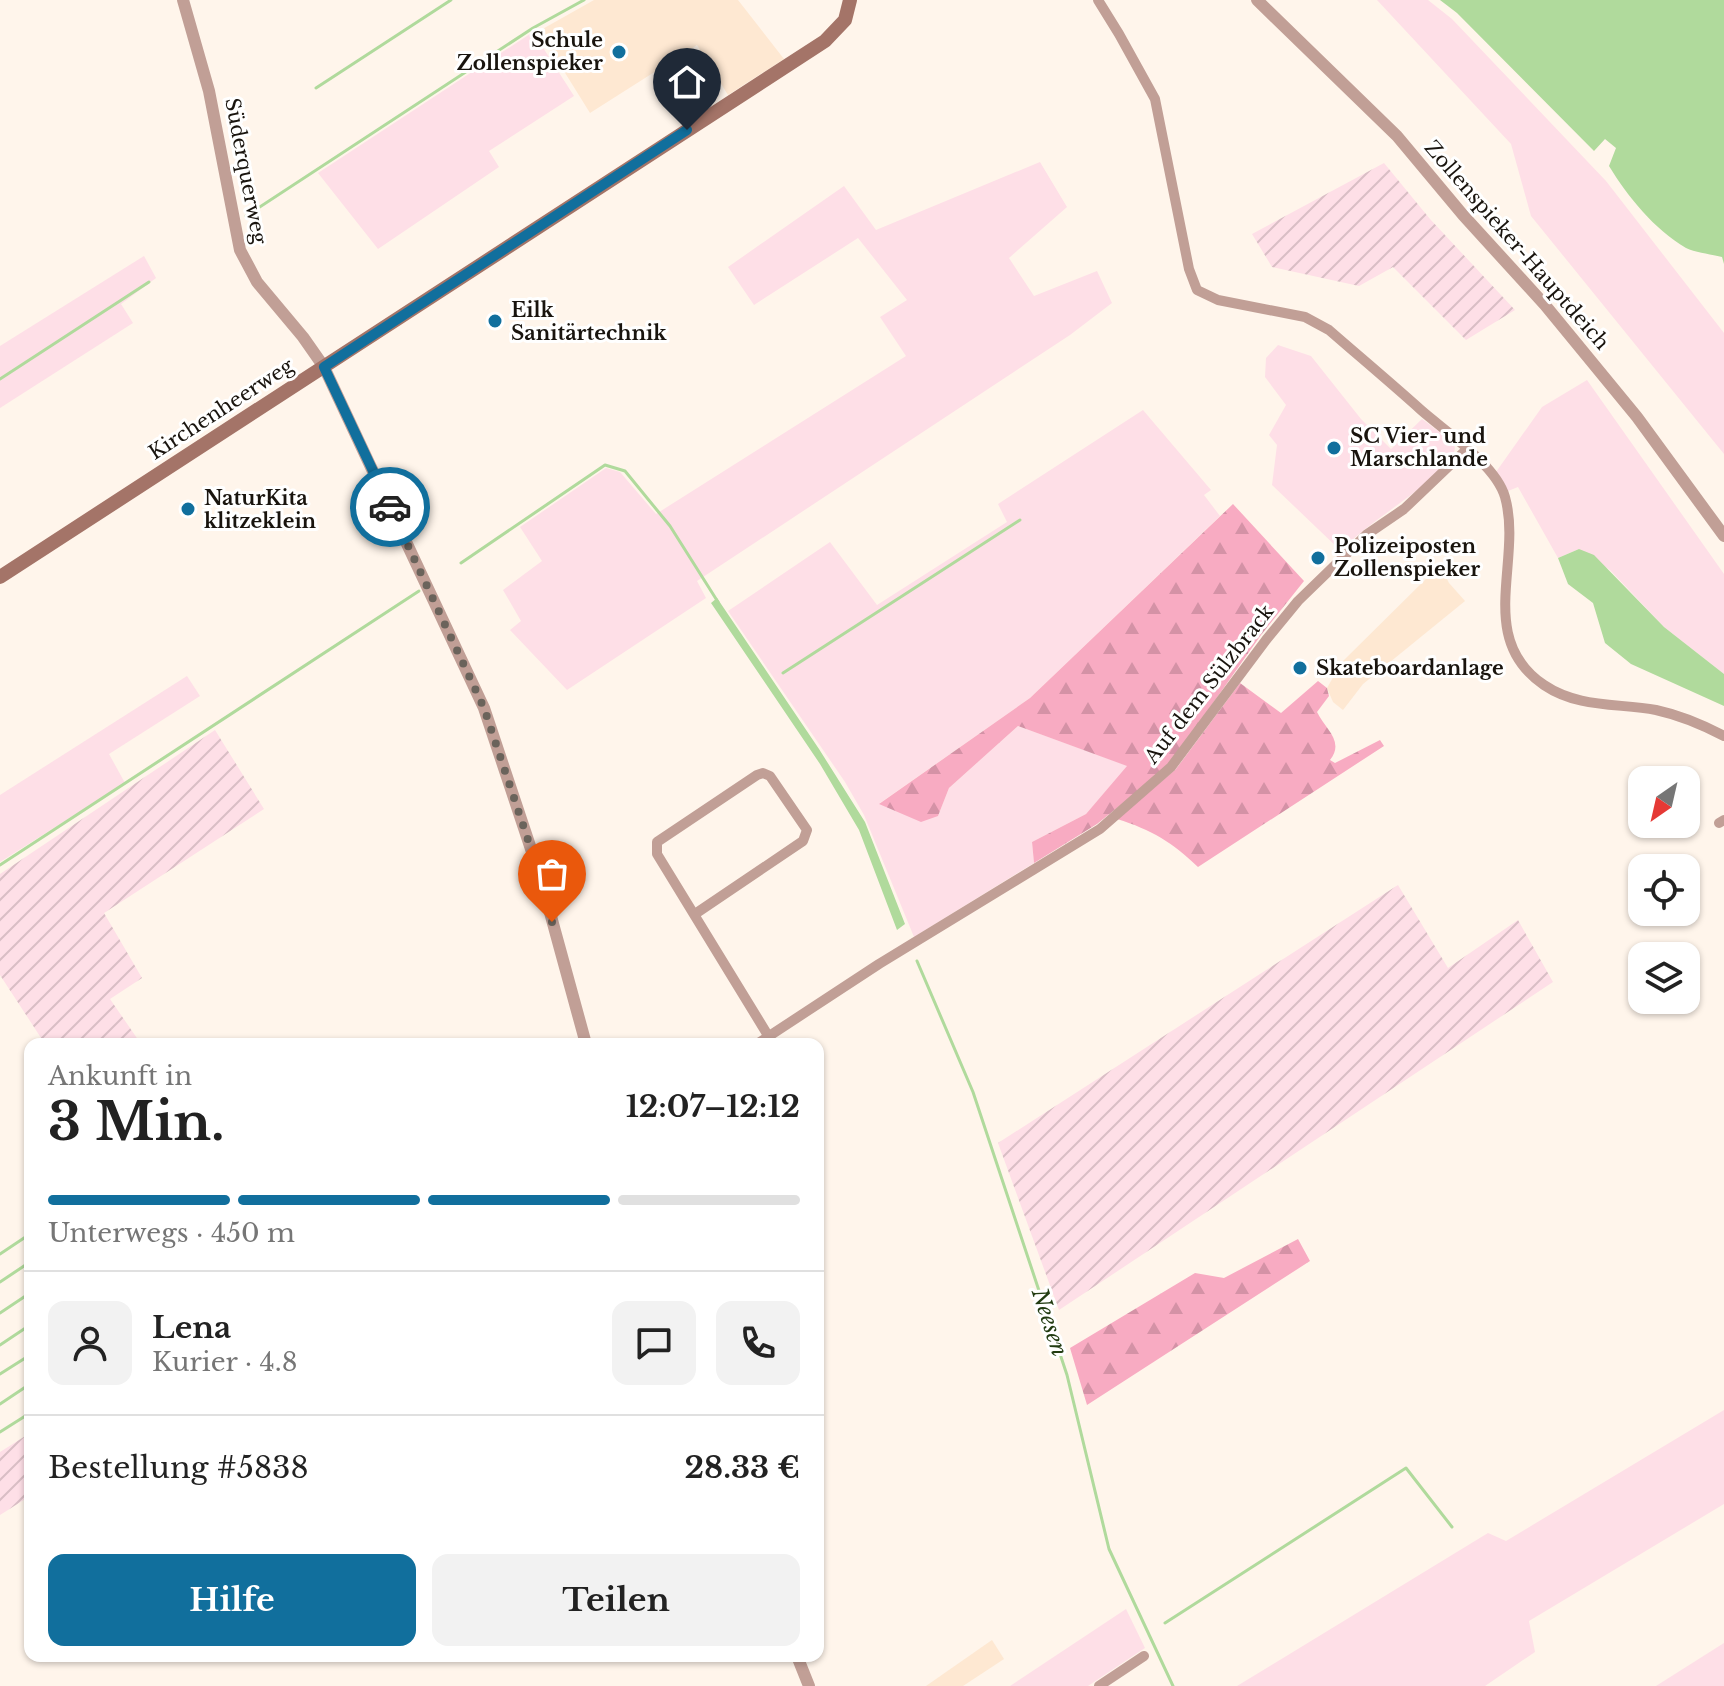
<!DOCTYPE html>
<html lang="de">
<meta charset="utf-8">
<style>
body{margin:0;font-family:"Libre Baskerville",serif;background:#f2f2f2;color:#222;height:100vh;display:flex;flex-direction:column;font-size:30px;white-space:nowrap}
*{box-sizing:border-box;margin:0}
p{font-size:26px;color:#767676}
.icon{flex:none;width:44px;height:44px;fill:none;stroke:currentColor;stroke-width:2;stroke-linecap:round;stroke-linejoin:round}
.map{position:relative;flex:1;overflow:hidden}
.side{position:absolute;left:24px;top:1038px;width:800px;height:624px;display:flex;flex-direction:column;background:#fff;border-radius:16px;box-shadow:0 2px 6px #0004}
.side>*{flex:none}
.needle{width:52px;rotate:214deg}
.tools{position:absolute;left:1628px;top:766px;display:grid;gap:16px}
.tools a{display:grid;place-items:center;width:72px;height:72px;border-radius:16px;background:#fff;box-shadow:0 2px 6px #0004;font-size:40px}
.pin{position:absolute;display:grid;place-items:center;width:68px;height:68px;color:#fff;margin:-82px -34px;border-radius:50% 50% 50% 0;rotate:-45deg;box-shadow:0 0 8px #0007}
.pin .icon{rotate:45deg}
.courier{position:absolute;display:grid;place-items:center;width:80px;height:80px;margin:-40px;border:6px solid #116f9d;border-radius:50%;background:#fff;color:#222;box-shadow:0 2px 10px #0007}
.head em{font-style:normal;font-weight:700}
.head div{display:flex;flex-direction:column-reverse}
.head{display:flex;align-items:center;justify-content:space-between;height:136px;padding:0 24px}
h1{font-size:52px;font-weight:700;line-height:60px}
.bar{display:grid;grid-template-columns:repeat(4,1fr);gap:12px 8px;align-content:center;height:96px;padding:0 24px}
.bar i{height:10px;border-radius:6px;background:#e0e0e0}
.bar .active{background:#116f9d}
.bar p{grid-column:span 4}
.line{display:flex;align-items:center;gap:20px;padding:0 24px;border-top:2px solid #e0e0e0}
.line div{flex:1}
.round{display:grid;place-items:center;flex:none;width:84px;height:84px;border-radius:16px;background:#f2f2f2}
.button{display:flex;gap:16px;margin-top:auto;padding:16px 24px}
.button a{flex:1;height:92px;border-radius:16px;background:#116f9d;color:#fff;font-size:32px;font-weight:700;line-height:92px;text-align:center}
.button a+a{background:#f2f2f2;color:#222}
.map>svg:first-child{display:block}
</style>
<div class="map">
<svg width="1724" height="1686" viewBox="0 0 1724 1686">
<defs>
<pattern id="forest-firs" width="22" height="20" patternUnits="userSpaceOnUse" patternTransform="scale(2)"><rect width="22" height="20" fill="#f8abc2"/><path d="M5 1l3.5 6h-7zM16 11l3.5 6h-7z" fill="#d492a6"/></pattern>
<pattern id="garden-furrows" width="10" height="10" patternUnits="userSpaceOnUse" patternTransform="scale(2)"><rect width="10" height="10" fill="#fedfe7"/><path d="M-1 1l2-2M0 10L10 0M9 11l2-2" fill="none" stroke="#d9bec5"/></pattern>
</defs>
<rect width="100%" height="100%" fill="#fff5eb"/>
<g fill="#fee8d2">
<polygon points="594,0 738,0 784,59 728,95 697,45 590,113 539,31"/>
<polygon points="1442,569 1449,583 1465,601 1363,684 1343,710 1333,702 1327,688 1342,662 1431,574"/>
<polygon points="992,1640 1004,1659 963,1686 926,1686"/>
</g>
<g fill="#fedfe7">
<polygon points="1377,0 1428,0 1452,19 1606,181 1724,333 1724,454 1531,216 1511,144"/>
<polygon points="533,32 574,96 489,151 499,167 378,249 318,173"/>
<polygon points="1040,162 1067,207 1009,258 1034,296 1097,271 1112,303 1070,335 697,581 706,598 567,690 510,630 521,621 503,590 542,561 520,527 606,468 620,472 656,514 906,356 880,317 907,300 858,238 754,305 728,267 844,186 876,230"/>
<polygon points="144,256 156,278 121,304 133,323 0,408 0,346"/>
<path d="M1278,345L1311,356L1361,419L1391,449L1422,419L1453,442C1455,448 1456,448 1453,454C1434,486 1370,519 1341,551L1272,485L1277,445L1269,435L1286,405L1265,377L1266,358Z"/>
<polygon points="1587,380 1724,574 1724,674 1664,627 1610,570 1579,549 1558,558 1518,487 1508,491 1496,472 1542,407"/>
<polygon points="1143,410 1211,490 1204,495 1220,516 1030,698 880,803 938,816 949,788 1018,726 1128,766 1086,814 1032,842 1034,863 914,937 864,815 845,782 728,611 830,542 877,605 1007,522 998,504"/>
<polygon points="187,676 200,696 109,754 125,783 0,862 0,795"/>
<polygon points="1724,1410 1724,1504 1529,1621 1535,1652 1485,1686 1237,1686 1488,1533 1506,1541"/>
<polygon points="1126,1609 1145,1648 1088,1686 1010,1686"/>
<polygon points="1724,1643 1724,1686 1656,1686"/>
</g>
<g fill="url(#forest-firs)">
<polygon points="1233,504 1304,581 1261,635 1168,767 1097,824 1034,863 1032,842 1086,814 1127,766 1018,726 949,788 938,816 921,822 879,804 1030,698"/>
<path d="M1318,681L1327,688L1329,696L1317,712C1325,729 1345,741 1330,760L1335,763L1380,740L1384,746L1198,867C1172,842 1152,830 1117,819L1176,769L1240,683L1281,713Z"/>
<polygon points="1298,1239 1310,1261 1087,1405 1070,1348 1195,1273 1224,1278"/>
</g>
<g fill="url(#garden-furrows)">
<polygon points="1384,163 1430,219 1515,310 1466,340 1393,267 1359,286 1272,267 1252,234"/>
<polygon points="215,730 264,809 104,913 142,978 110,999 141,1044 45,1044 0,975 0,874"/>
<polygon points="1398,885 1448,968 1518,920 1553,982 1059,1310 998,1143"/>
<polygon points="30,1433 30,1496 0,1515 0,1452"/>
</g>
<g fill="#b0da9c">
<path d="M1440,0H1724V264L1722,257C1711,254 1696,253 1686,248C1654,229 1628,197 1609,166L1616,148L1605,139L1594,151L1457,13Z"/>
<polygon points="1579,549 1594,555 1664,627 1724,674 1724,706 1631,664 1605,643 1593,603 1568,584 1558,558"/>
<polygon points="717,598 819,749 865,822 905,924 897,930 859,830 820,764 711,603"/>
</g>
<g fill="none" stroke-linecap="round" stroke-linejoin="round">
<g stroke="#b0da9c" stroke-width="3">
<polyline points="316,88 451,0"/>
<polyline points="246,216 533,28 584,0"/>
<polyline points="0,379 149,282"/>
<polyline points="461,563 605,465 625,471 670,526 718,602"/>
<polyline points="783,673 1020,520"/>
<polyline points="0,865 419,591"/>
<polyline points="917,961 973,1092 1067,1375 1109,1549 1173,1686"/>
<polyline points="0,1254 30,1234"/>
<polyline points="0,1282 30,1262"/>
<polyline points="0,1313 30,1293"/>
<polyline points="0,1345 30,1325"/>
<polyline points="0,1374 30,1355"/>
<polyline points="0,1404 30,1384"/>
<polyline points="0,1432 30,1413"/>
<polyline points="1165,1623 1406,1468 1452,1527"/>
</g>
<g stroke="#c19f96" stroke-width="10">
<path d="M1098,0L1119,34L1155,99L1189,269L1197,290L1218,300L1305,317L1329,330C1360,357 1391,383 1421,410C1446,432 1496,465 1505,497C1523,561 1475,638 1544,685C1578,708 1617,703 1656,710C1679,715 1703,725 1724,736"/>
<polyline points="1719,823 1724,820"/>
<polyline points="695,914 803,841 807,830 770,776 763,773 757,775 657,842 657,854 769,1037"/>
<polyline points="757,1044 879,964 1100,829 1171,767 1266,640 1298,601 1366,535 1404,509 1467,449"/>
<polyline points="1099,1686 1144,1656"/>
</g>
<g stroke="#c19f96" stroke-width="12">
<polyline points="183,0 209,91 240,250 257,282 303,337 324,367 484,708 540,876 586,1044"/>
<polyline points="1257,0 1397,136 1463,215 1545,305 1637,417 1724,536"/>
<polyline points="797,1656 809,1686"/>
</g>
<polyline stroke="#a47468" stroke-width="14" points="0,577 825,41 845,20 850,0"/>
</g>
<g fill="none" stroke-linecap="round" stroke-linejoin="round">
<polyline stroke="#6a635b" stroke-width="8" stroke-dasharray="0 14.4" points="390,507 484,708 540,876 552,922"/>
<polyline stroke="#116f9d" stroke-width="10" points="390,507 324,367 687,130"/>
</g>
<g fill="#116f9d" stroke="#fff" stroke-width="3">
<circle cx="619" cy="52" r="8"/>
<circle cx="495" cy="321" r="8"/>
<circle cx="1334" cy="448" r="8"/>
<circle cx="188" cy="509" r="8"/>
<circle cx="1318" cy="558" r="8"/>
<circle cx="1300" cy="668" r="8"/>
</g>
<g text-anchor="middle" stroke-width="6" stroke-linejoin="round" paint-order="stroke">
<g font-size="20" font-weight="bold" fill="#19140e" stroke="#fff" text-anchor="start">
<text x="603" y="47" text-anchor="end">Schule<tspan x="603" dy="23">Zollenspieker</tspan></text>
<text x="511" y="317">Eilk<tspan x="511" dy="23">Sanitärtechnik</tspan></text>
<text x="1350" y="443">SC Vier- und<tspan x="1350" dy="23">Marschlande</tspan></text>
<text x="204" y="505">NaturKita<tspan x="204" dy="23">klitzeklein</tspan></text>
<text x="1334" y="553">Polizeiposten<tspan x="1334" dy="23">Zollenspieker</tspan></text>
<text x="1316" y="675">Skateboardanlage</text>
</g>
<g font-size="20" fill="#19140e" stroke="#fff">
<text transform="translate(246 171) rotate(79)" y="7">Süderquerweg</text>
<text transform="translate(1517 245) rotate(49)" y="7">Zollenspieker-Hauptdeich</text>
<text transform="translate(221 409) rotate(-33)" y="7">Kirchenheerweg</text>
<text transform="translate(1209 684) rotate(-52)" y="7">Auf dem Sülzbrack</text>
</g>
<g font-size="22" font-style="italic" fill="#223c12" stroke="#fff">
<text transform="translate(1050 1322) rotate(72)" y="8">Neesen</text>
</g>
</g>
</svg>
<div class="tools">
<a><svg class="needle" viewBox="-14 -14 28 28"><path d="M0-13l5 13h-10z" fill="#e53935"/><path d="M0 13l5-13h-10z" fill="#767676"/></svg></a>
<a><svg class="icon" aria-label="locate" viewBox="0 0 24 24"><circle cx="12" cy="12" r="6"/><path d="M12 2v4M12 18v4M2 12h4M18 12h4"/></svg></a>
<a><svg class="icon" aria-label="layers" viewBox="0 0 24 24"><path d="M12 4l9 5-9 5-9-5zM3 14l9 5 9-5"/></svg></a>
</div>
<div class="pin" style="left:552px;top:922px;background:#ea580c"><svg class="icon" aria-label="bag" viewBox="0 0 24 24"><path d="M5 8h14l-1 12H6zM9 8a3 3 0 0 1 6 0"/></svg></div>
<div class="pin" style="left:687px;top:130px;background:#1f2937"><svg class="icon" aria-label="home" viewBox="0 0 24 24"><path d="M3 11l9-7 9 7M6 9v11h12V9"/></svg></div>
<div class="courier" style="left:390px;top:507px"><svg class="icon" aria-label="car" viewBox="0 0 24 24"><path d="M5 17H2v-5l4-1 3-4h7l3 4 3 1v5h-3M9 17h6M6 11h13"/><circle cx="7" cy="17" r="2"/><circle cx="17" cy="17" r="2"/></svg></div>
<section class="side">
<div class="head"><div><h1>3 Min.</h1><p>Ankunft in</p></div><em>12:07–12:12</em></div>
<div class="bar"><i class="active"></i><i class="active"></i><i class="active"></i><i></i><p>Unterwegs · 450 m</p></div>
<div class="line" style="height:144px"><a class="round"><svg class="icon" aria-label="person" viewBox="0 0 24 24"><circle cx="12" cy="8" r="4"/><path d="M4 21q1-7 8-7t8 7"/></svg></a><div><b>Lena</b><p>Kurier · 4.8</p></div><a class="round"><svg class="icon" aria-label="chat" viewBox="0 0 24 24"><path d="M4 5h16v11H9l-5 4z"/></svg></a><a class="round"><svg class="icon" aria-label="phone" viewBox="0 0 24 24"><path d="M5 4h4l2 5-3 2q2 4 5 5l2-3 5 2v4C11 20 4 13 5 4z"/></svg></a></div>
<div class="line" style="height:104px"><div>Bestellung #5838</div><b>28.33 €</b></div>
<div class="button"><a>Hilfe</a><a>Teilen</a></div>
</section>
</div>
